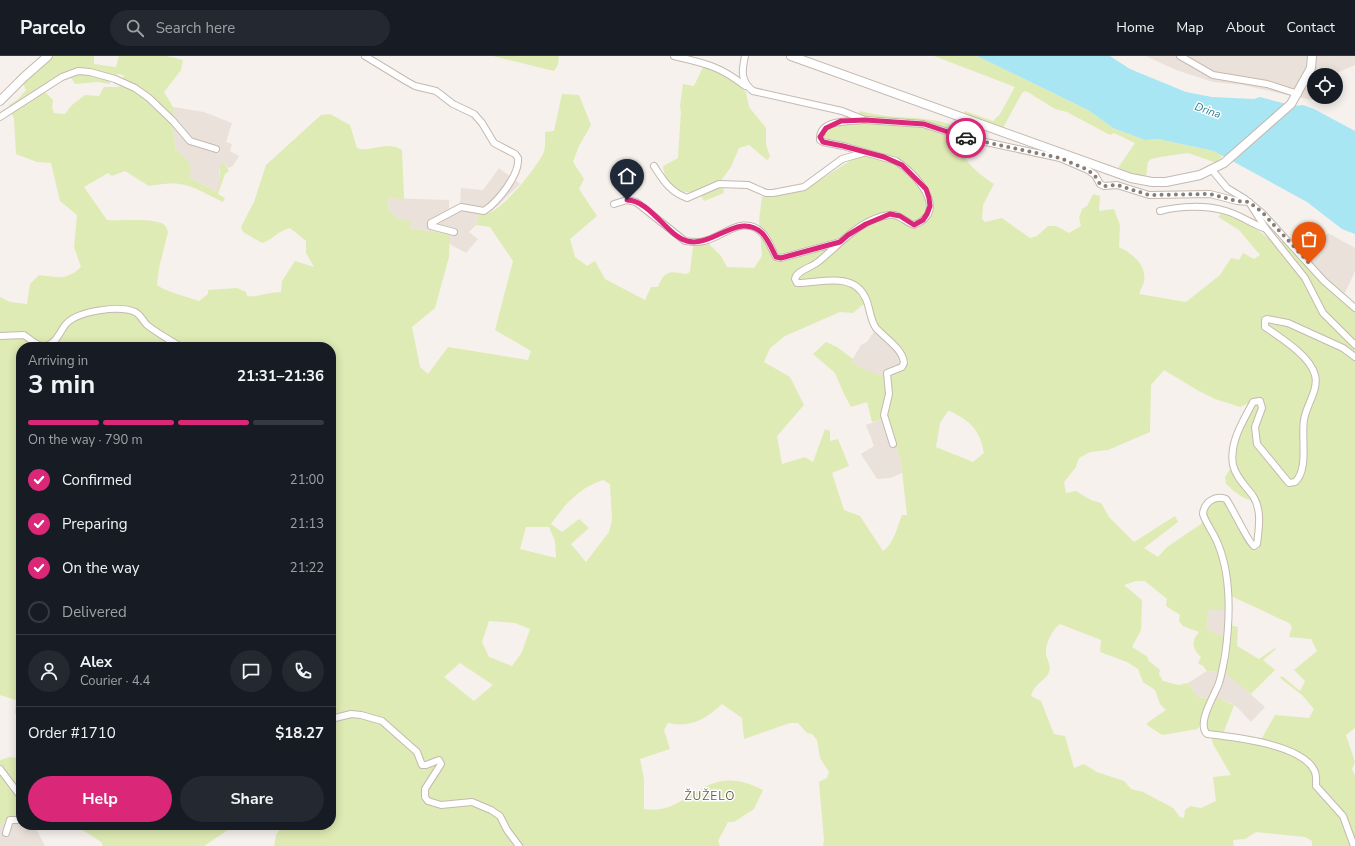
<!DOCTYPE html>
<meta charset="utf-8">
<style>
body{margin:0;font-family:"Nunito Sans",sans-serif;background:#242831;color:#f1f3f6;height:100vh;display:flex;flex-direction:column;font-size:15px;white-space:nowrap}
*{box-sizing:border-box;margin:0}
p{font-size:13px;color:#9ea1a6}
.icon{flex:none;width:22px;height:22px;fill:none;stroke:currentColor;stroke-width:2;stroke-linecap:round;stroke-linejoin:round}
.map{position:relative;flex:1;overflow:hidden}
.panel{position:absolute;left:16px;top:286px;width:320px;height:488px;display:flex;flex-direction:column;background:#171b24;border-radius:16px;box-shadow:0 2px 10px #0003}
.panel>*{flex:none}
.buttons{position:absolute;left:1307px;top:12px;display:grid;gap:8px}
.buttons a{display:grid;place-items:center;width:36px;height:36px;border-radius:50%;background:#171b24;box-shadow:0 2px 10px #0003;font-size:20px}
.pin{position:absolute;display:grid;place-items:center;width:34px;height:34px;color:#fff;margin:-41px -17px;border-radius:50% 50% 50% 0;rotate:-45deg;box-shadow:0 0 4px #0007}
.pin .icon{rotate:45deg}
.courier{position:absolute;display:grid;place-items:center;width:40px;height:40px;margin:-20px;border:3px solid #db2777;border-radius:50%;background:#fff;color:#222;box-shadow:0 1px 5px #0007}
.headline em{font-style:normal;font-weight:700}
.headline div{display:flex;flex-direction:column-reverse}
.headline{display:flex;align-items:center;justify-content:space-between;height:68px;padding:0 12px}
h1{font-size:26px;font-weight:700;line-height:30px}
.bar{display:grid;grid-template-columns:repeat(4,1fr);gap:6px 4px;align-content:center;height:48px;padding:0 12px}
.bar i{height:5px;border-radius:3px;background:#363941}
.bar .current{background:#db2777}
.bar p{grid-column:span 4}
.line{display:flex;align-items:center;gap:10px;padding:0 12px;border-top:1px solid #363941}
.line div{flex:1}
.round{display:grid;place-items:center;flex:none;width:42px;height:42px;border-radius:21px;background:#242831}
ol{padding:0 12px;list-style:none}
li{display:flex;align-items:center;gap:12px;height:44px}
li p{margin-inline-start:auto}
li .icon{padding:4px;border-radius:50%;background:#db2777;color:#fff;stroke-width:4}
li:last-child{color:#9ea1a6}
li i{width:22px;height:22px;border:2px solid #363941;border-radius:50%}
.cta{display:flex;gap:8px;margin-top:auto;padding:8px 12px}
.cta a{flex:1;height:46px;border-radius:24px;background:#db2777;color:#fff;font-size:16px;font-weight:700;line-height:46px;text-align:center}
.cta a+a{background:#242831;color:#f1f3f6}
header{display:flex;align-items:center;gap:24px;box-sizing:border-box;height:56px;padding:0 20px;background:#171b24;border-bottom:1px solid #363941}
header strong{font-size:19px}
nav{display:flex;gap:22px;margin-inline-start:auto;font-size:14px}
.search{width:280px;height:36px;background:#242831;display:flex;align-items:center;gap:10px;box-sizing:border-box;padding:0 14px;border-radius:22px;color:#9ea1a6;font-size:15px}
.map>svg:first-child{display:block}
</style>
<header>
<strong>Parcelo</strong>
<div class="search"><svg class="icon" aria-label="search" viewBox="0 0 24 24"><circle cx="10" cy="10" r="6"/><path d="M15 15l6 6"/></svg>Search here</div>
<nav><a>Home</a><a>Map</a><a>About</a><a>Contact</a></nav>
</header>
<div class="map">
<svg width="1355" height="790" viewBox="0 0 1355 790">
<rect width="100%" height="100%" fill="#f6f1ec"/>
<g fill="#eae1da">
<polygon points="1146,0 1355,0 1355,9 1332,19 1314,19 1314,41 1327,41 1331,48 1242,29 1213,26 1176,14"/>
<polygon points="173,51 204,56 232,67 226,86 232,88 230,95 239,100 233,110 228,112 224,107 219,114 221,129 216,136 189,121 186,102 176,94 173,73"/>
<polygon points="499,112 520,128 492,155 486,157 479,156 476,169 469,176 478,183 466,197 448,187 449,177 410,173 410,165 398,163 389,155 388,142 449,144 449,153 460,149 461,132 483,134"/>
<polygon points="1328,177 1355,192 1355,215 1344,239 1321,218 1309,204"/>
<polygon points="875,274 901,300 902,308 889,313 883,319 870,317 851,306 861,289 867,286"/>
<polygon points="888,361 901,406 902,417 890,422 877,423 861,398 874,390 866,369"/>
<polygon points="1209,554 1226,554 1225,581 1208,574 1207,563"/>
<polygon points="1207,615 1227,617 1265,651 1251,666 1239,653 1231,647 1211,641 1199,642 1188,627"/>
<polygon points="14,762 21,762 21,769 34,769 45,790 0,790 0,769"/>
</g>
<g fill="#dfebb4" fill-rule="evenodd">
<path d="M51,0H94V8L116,11L119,0H167L183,4L181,14L164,36L173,51V73L176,94L186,102L191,113L189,121L216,136C223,126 218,119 221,108L224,107L229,115L225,118L218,138L225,142L223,146C192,131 185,123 149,130L125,115L112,120L108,117L84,131L107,164C121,165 148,162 161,167C165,168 167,172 168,176L159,212L157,229C164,235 188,241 199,245L208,238V234L237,232L246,236L247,240C254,242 270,236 281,236L282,225L295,205L314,211L306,197V185L290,172C277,175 273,184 262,187L243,176L241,171L254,146L266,109L321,59L330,58L350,69L357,92C375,97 383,84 402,94L404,143L388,142L389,155L398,163L411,165L410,173L450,177L449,201L435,252L412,271L420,311L428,318L448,291L528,304L531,295L495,274L513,205L490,171L476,169L479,156C484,157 487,158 491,156C506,149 536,112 543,98C546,92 545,83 545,76L554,75L562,38L579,39L591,69L579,90L573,106L584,123L579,133L597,160L570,183L575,201L587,210L595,205L605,223L645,244L651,231H658C665,214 669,215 686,218L690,216L693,190L709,188L721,200L727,211L754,212L762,200L759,164L762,141L776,140L806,133L853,103L861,92L824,82C827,65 853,68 865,68L867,61L858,58L860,55C869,57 878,59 887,60C902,62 946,61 956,73C958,77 958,84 959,88C965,108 978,117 994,128L983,149L982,163L985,166L1002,162L1030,182L1037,180L1048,170H1056L1069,177L1081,170L1079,162L1082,153L1087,150L1093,138L1100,140L1099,155L1114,153L1120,169L1119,191C1133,198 1147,209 1144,226C1143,230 1140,234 1139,238L1186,246L1220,219L1231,202L1239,204L1243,197L1254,203L1260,199L1239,174L1218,161L1221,158C1242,163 1259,173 1275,188L1285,184L1355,247V672L1346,679L1355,706L1352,713L1355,720V790H1312V785L1305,781L1256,776L1245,783L1233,784L1234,790H823L824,784L819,726L827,722L829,716L820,702L817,684L812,678L807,677L798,667H790L744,683L742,662L722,648C706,663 691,672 668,667L664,674L670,693L640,703L644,723V753C690,761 703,702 763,734L754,753L734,766H728L718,785L720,790H274L276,779L283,769H331V291H21V663L15,657L16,644L0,639V241L10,246L27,248L30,228L39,219C58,221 66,225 81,211L74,191L77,159L60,145L51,107L37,106L16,98L14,63L9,49L17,44L26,34L23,27ZM62,17L66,22L70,20L75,28L98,26L109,28L110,26L107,23L116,21L117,18L124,19L119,31H104L99,40L85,39L72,49L65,58L54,57L52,51L53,44L41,32ZM870,247L876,268L897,290L909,306C891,328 872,318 851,306L853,303L837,291L826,286L813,298L835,317L844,338L851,351L867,346L872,366L888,362L901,406L907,459H902C897,471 894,488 883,495L860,460L844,454L832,417L849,410L838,383L830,385V375L825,373L813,406L805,401L782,408L777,380L804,349L790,321L764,306L770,292L785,280L840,256L853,257L864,248ZM1164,314L1197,334L1215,343L1240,351L1247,348L1254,353L1240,376L1235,405L1225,421L1226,428C1236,437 1244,445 1258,445L1259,493H1251L1225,444L1212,445L1205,454L1206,462L1204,466L1167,491L1158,501L1144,492L1178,466L1175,460L1134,486L1109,461L1101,447L1091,444L1076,435L1066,437L1064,426L1076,411L1079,402L1090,396L1108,394L1150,376L1151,329ZM948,355C952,355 955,358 959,360C975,368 981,381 984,397L973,406L936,391L940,367ZM603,424L610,428L612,464L609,476L586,506L571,488L589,472L579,463L562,476L551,468C565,448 579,432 603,424ZM526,471H549L555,485L556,502L520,493ZM1136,525H1145L1167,543L1166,550L1180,559L1179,565L1183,570L1199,576C1191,585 1192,593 1201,601L1198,607L1203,610L1207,615L1219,616L1225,581L1208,574L1207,563L1209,554H1226L1231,540L1289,567L1292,571L1289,581L1311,583L1317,595L1294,614L1305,625L1300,635L1282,620L1280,622L1302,639L1314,653L1309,662L1275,659L1258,689L1211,680L1213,688L1231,719L1213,721L1216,745L1201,752L1190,750L1185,754L1184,762L1180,761L1173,752L1143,736L1131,733L1124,725L1097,716L1084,708L1074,712L1065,680L1054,678L1041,645L1031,640C1036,625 1045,626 1049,616C1052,608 1045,602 1046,595C1046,586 1053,573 1060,568L1101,584L1100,596L1127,606L1138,613L1143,626L1155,634L1160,648L1166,654L1147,667V669L1162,679L1198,673L1211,641L1199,642L1188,627L1178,629L1163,625L1159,618L1160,614L1148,604V601L1132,591L1141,574L1142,544L1124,529ZM489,565L515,567L530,573L522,596L512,610L489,601L482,586ZM460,607L493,629L474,645L444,621Z"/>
<polygon points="493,0 559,0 558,9 554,15"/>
<polygon points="934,0 977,0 1088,54 1113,72 1145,84 1158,83 1214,95 1223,99 1217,106 1214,106 1188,97 1160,101 1151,103 1148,106 1146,120 1137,119 1118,112 1135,87 1114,77 1110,79 1067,56 1055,53 1026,35 1022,37 1003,72 963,58 965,55 993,65 1000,58 1015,31"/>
<path d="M703,11L719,15L727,20L746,36L749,51L766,72V88L770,101L767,104L749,89L739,92L731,111L722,123L724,137L704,145L698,135C679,140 665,129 663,110L678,102L681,56L680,50L683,28L694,30Z"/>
<polygon points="1230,569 1238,571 1237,590 1259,603 1275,592 1276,593 1263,604 1275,614 1251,638 1224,616"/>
<path d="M1215,641L1234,649L1223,678L1209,676C1202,665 1211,652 1215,641Z"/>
<polygon points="10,701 21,703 21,762 14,762 0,769 0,704"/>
<polygon points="75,769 235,769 204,790 103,790 101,786"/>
</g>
<polygon fill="#a8e6f3" points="977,0 1110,0 1130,13 1186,36 1212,41 1254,43 1260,41 1294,50 1303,49 1314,53 1355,75 1355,178 1342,173 1307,146 1214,95 1158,83 1145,84 1113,72 1088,54"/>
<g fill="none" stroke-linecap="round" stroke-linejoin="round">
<g stroke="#c5b9b1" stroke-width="8">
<g id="minor">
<path d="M365,0L406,25L415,30L436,35L453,48L474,58L482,67L494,87L515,98L518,102C520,118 498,146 484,155L461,151L431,167V170L454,176"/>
<path d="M674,0C704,7 720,10 745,30"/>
<path d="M745,0C742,14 740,25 753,35L842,55L865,64L923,68L967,82L1060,102L1088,114L1095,119L1100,128L1104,130L1117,129L1149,139L1210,138L1237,145L1249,146L1266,173L1305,222L1323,257L1355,289"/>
<polyline points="1180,0 1213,19 1267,28 1298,38"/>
<polyline points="0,61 62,21 78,15 90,16 115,23 135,32 149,42 173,65 190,85 216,93"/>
<path d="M863,64C851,66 819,62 820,84L823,86L843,90L896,105C914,116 951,155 914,169C905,166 899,157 889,159C860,163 840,188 818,206C812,211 796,215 795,223L797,227C821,227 854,215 866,243C870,252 870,264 876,272C885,282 903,293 904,307L902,311L887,317L889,338L884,359L893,388"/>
<path d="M654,110C663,124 670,136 687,142L719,128L748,129L766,137H773L804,131L842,103L863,97"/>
<polyline points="1212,114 1227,132 1245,143 1262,157 1324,225 1355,252"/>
<path d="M614,148L627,144L636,146L685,185C692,186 698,187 704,185C723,181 745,156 764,179C769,185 772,194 776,201L781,202L840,186"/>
<path d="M1160,155C1180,150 1206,149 1226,155C1240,159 1252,168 1266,173"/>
<path d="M0,280L24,279C31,283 36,291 45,290C57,288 60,274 67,267C79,255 119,249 135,256C140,258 143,265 147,269C157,277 170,284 181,291"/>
<polyline points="331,663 351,658 361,659 382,665 417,696 422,709 426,709 439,704 441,708 425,733 425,741 428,745 441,749 472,746 491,754 500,760 507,774 519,790"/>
<polyline points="0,713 21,741"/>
<polyline points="6,777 10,764 21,764"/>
<path d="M1354,790L1343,760L1316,730C1316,724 1317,719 1314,714C1301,688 1233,681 1207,678C1196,667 1215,639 1219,627C1222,618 1223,609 1225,600C1230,564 1232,522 1218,488C1214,477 1206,468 1203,458C1204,446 1215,439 1226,443C1232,451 1249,488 1254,490L1257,488C1259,472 1262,454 1253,440C1246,430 1236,422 1233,409C1229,386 1243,366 1253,346L1260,345L1262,352L1255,371L1257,388L1289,427L1295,426C1309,414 1301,381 1304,364C1306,349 1319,334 1315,319C1310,300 1281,282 1265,271V264L1267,263L1288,267L1343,292L1355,301"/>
</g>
</g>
<g stroke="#c5b9b1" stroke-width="10">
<g id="tertiary">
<polyline points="791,0 1131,122 1152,126 1166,126 1200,119 1224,107 1291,48 1311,12 1312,0"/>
<polyline points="0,45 24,21 48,0"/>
</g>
</g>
<use href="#minor" stroke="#fff" stroke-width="6"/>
<use href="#tertiary" stroke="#fff" stroke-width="8"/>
</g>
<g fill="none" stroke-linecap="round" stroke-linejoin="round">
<polyline stroke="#877e78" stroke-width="4" stroke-dasharray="0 7.2" points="966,82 1060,102 1088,114 1095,120 1100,128 1104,130 1117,129 1149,139 1210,138 1237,145 1249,146 1262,156 1309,207"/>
<path stroke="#db2777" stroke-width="5" d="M627,144C651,145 666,179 687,185C713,192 738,155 762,177C768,183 772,193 776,201L781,202L840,186L848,179L866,168L890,158L900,160L914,169L923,164L927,158L930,150L929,142L926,133L902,109L884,101L843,90L823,86L820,81L826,72L841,65L865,64L924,68L966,82"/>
</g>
<g text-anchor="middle" stroke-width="3" stroke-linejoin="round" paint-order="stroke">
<g font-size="11" font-style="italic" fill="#257d92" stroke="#fff">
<text transform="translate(1208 54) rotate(20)" y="4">Drina</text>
</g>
<g font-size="12" letter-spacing="1" fill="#6f5b4f" stroke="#fff">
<text x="710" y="744">ŽUŽELO</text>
</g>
</g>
</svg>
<div class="buttons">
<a><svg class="icon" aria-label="locate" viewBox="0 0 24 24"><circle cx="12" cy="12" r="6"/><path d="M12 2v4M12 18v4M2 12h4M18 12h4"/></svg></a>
</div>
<div class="pin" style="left:1309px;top:207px;background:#ea580c"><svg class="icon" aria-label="bag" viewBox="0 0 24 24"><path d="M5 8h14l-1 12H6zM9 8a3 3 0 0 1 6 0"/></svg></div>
<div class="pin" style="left:627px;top:144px;background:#1f2937"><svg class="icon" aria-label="home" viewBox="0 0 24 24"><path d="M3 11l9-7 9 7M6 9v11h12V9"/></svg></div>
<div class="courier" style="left:966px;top:82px"><svg class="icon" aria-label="car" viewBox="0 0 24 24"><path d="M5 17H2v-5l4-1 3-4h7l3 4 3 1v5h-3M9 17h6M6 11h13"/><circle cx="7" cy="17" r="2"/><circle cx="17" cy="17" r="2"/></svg></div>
<section class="panel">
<div class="headline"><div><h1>3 min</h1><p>Arriving in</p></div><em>21:31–21:36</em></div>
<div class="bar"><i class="current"></i><i class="current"></i><i class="current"></i><i></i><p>On the way · 790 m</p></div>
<ol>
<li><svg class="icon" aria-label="check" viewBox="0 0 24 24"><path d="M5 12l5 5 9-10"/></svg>Confirmed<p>21:00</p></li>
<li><svg class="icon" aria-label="check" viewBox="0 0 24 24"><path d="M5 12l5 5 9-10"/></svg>Preparing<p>21:13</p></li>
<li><svg class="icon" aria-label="check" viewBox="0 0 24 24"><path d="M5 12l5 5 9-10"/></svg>On the way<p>21:22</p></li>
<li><i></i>Delivered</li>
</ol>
<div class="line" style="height:72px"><a class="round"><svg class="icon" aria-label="person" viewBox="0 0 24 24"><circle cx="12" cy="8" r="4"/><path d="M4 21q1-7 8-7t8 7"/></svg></a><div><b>Alex</b><p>Courier · 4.4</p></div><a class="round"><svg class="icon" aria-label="chat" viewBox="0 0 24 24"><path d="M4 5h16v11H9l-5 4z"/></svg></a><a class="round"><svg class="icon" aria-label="phone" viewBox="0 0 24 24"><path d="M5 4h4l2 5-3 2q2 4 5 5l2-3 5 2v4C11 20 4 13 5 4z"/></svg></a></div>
<div class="line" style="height:52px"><div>Order #1710</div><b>$18.27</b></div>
<div class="cta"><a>Help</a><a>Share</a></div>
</section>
</div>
